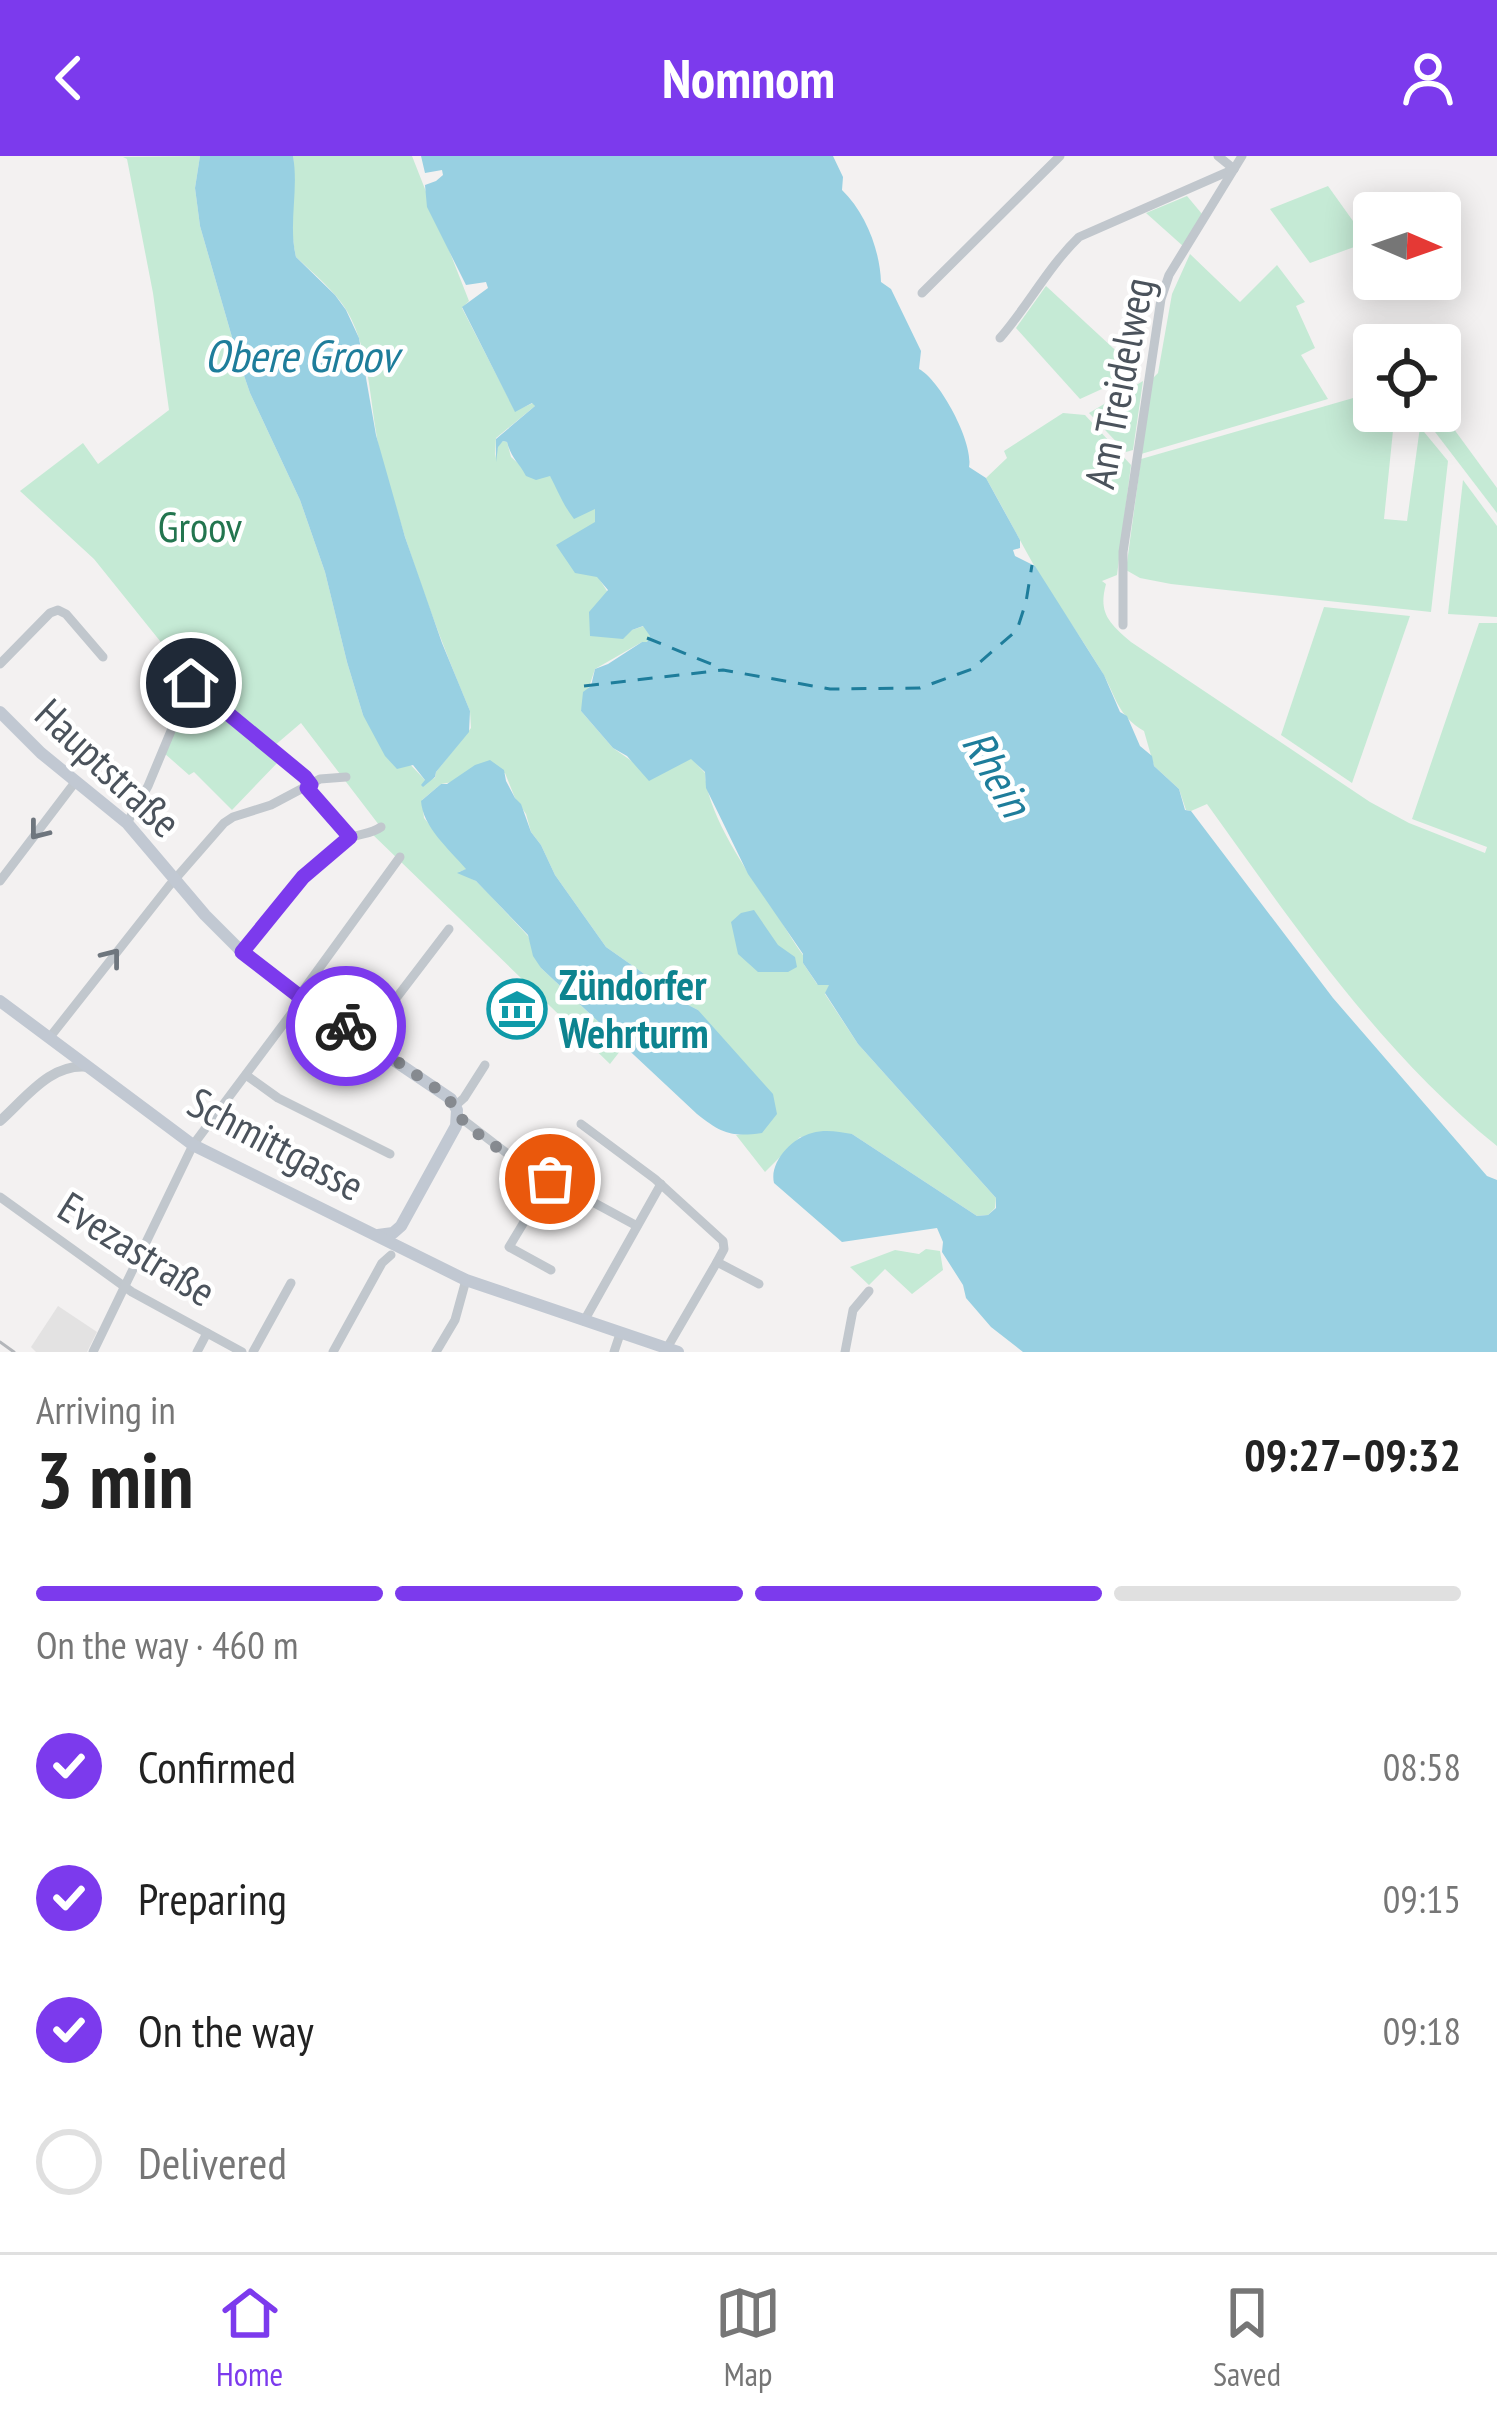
<!DOCTYPE html>
<meta charset="utf-8">
<style>
body{margin:0;font-family:"PT Sans Narrow",sans-serif;background:#f6f6f6;color:#222;height:100vh;display:flex;flex-direction:column;font-size:45px;white-space:nowrap}
*{box-sizing:border-box;margin:0}
p{font-size:39px;color:#767676}
.icon{flex:none;width:66px;height:66px;fill:none;stroke:currentColor;stroke-width:2;stroke-linecap:round;stroke-linejoin:round}
.map{position:relative;height:1196px;overflow:hidden}
.details{display:flex;flex-direction:column;background:#fff;flex:1}
.details>*{flex:none}
.needle{width:78px;rotate:92deg}
.controls{position:absolute;left:1353px;top:36px;display:grid;gap:24px}
.controls a{display:grid;place-items:center;width:108px;height:108px;border-radius:12px;background:#fff;box-shadow:0 6px 30px #0003;font-size:60px}
.pin{position:absolute;display:grid;place-items:center;width:102px;height:102px;color:#fff;margin:-51px;border:6px solid #fff;border-radius:50%;box-shadow:0 3px 12px #0007}
.courier{position:absolute;display:grid;place-items:center;width:120px;height:120px;margin:-60px;border:9px solid #7c3aed;border-radius:50%;background:#fff;color:#222;box-shadow:0 3px 15px #0007}
.head em{font-style:normal;font-weight:700}
.head div{display:flex;flex-direction:column-reverse}
.head{display:flex;align-items:center;justify-content:space-between;height:204px;padding:0 36px}
h1{font-size:78px;font-weight:700;line-height:90px}
.bar{display:grid;grid-template-columns:repeat(4,1fr);gap:18px 12px;align-content:center;height:144px;padding:0 36px}
.bar i{height:15px;border-radius:9px;background:#e0e0e0}
.bar .active{background:#7c3aed}
.bar p{grid-column:span 4}
ol{padding:0 36px;list-style:none}
li{display:flex;align-items:center;gap:36px;height:132px}
li p{margin-inline-start:auto}
li .icon{padding:12px;border-radius:50%;background:#7c3aed;color:#fff;stroke-width:4}
li:last-child{color:#767676}
li i{width:66px;height:66px;border:6px solid #e0e0e0;border-radius:50%}
header{display:flex;justify-content:space-between;align-items:center;height:156px;padding:0 36px;background:#7c3aed;color:#fff;font-size:54px;font-weight:700}
.dock{display:flex;justify-content:space-around;align-items:center;height:168px;border-top:3px solid #e0e0e0;background:#fff;font-size:33px;color:#767676}
.dock a{display:grid;justify-items:center;gap:6px}
.dock .active{color:#7c3aed}
.map>svg:first-child{display:block}
</style>
<header><svg class="icon" aria-label="back" viewBox="0 0 24 24"><path d="M15 5l-7 7 7 7"/></svg>Nomnom<svg class="icon" aria-label="person" viewBox="0 0 24 24"><circle cx="12" cy="8" r="4"/><path d="M4 21q1-7 8-7t8 7"/></svg></header>
<div class="map">
<svg width="1497" height="1196" viewBox="0 0 1497 1196">
<rect width="100%" height="100%" fill="#f3f1f1"/>
<polygon fill="#e3e2e2" points="58,1150 97,1176 87,1196 36,1196 31,1191"/>
<g fill="#c5ead5">
<path d="M200,0L195,32L200,70L238,202L250,237L300,344L325,416L347,506L363,559L425,624L435,622L436,616L471,572L470,555C435,472 405,388 381,300C369,253 372,198 347,155C334,134 314,118 296,101C288,68 297,34 293,0H412L469,145L462,152L515,255L533,247L535,250L496,282L495,302L498,290L503,285L507,286L511,301L521,310L550,320L595,352L598,421L632,474L644,470L651,481L647,486H642L595,513L581,555L613,592L636,608L691,602L705,617C707,660 752,723 777,759C786,772 793,786 803,799V807L817,828H830L825,838L858,888L996,1042L995,1052L988,1059L977,1060L852,978L800,981L765,1016L736,979L743,978L698,854L661,835L643,817L606,791L555,719L541,689L531,676L526,658L515,642L505,617L441,628L422,644L424,662L467,713L459,716L476,725L488,737L528,780L541,812L624,890L610,908L370,676L379,669L301,567L274,590L189,521L94,403L20,335L83,287L98,308L169,254L153,137L127,3L123,1Z"/>
<polygon points="1328,30 1368,86 1310,107 1270,53"/>
<polygon points="1187,40 1202,58 1183,90 1146,57"/>
<polygon points="1190,98 1240,146 1277,109 1305,146 1296,150 1315,192 1301,199 1328,243 1141,298 1152,223 1158,217 1172,138"/>
<polygon points="1046,130 1139,216 1080,243 1016,172"/>
<polygon points="1143,225 1133,294 1126,296 1089,257"/>
<polygon points="1374,236 1374,255 1395,255 1384,363 1407,365 1420,271 1448,305 1431,456 1171,428 1140,422 1126,414 1141,303"/>
<polygon points="1440,254 1497,332 1497,357 1419,255"/>
<path d="M1063,257L1085,259L1131,309L1117,419L1102,425L1106,428C1098,457 1109,467 1131,486L1370,646L1409,667L1485,697L1487,691L1412,663L1479,467H1497V990C1379,895 1295,770 1207,648L1191,655L1186,654L1179,633L1154,610L1144,575C1117,559 1117,542 1102,516C1081,481 1057,448 1036,413C1019,383 1003,352 986,322L1007,302L1004,295Z"/>
<polygon points="1463,324 1497,370 1497,461 1448,458"/>
<polygon points="1324,451 1410,460 1352,627 1281,579"/>
<polygon points="205,543 280,604 232,654 194,616 189,619 164,597 185,547"/>
<polygon points="926,1093 940,1095 943,1114 912,1138 885,1113 869,1129 850,1111 895,1094 919,1098"/>
</g>
<g fill="#98d0e2">
<path d="M200,0H293C299,34 288,68 296,101L335,139L346,154L359,182L376,279L405,381L442,487L470,555L469,576L436,616L435,621L423,631L421,629L425,624L413,609L397,613L385,600L363,559L347,506L325,416L300,344L250,237L238,202L200,70L195,32Z"/>
<path d="M421,0H833L843,21L842,34C866,57 880,95 881,126L891,133L921,195L919,213C940,224 974,287 969,311L986,322L1020,384V392L1013,394L1015,400L1035,410L1104,519L1120,556L1127,560L1140,590L1152,600L1154,610L1179,633L1185,654L1191,655L1333,842L1487,1020L1497,1024V1196H1023L991,1171L966,1142L963,1129L942,1096L943,1086L937,1072L842,1086L774,1027C769,1006 792,982 812,977C826,973 839,976 852,978L977,1060L988,1059L996,1052V1042L858,888L825,837L829,829H818L803,807V798L748,718L706,632L705,616L691,603L649,625L627,600L613,592L581,555L583,536L591,530L595,513L608,508L642,486H647L650,480L643,470L632,474L623,483L590,480L589,456L608,434L597,421L575,417L556,389L595,366V353L574,363C563,349 557,333 550,320L536,324L526,320C518,305 512,304 507,286L503,285L498,291L496,306V283L535,250L532,247L515,256L462,151L488,132L486,126L466,129L427,51L425,29L436,25L443,19L442,14L425,17Z"/>
<path d="M490,604L504,614L506,625L515,642L521,648L531,676L541,689L555,719L606,791L643,817L661,835L698,854L773,938L777,958L762,977C732,981 722,978 697,958L541,812L533,800L528,779L476,725L457,717L466,713C448,692 423,671 421,645L441,628H447L475,609Z"/>
<polygon points="754,754 778,789 795,801 797,811 788,816 758,816 738,798 731,766 741,757"/>
</g>
<g fill="none" stroke-linecap="round" stroke-linejoin="round">
<g stroke="#1e7d9b" stroke-width="3" stroke-dasharray="15 12" stroke-linecap="butt">
<polyline points="647,482 721,512"/>
<polyline points="584,530 723,514 830,533 920,532 972,513 1017,474 1026,446 1032,409"/>
</g>
<g stroke="#c1c7cd" stroke-width="9">
<polyline points="1218,0 1234,13"/>
<polyline points="922,137 1060,0"/>
<path d="M1000,182C1028,150 1048,111 1079,81L1234,13"/>
<polyline points="1123,469 1123,396 1161,143 1169,119 1242,0"/>
<polyline points="0,508 50,457 58,454 66,458 103,501"/>
<polyline points="307,632 350,681"/>
<polyline points="127,667 148,630 191,527 312,629"/>
<polyline points="0,725 76,625"/>
<path d="M242,796C273,758 303,710 346,684C357,677 370,679 381,671"/>
<polyline points="299,840 400,701"/>
<polyline points="50,881 169,730 224,667 233,661 271,649 320,623 346,621"/>
<polyline points="365,883 449,773"/>
<polyline points="246,919 278,942 390,998"/>
<polyline points="455,950 464,942 485,909"/>
<polyline points="457,959 517,1005 637,1070"/>
<polyline points="581,968 655,1023 723,1085 724,1093 717,1106 667,1192"/>
<polyline points="550,1023 509,1091 551,1114"/>
<polyline points="0,1041 132,1136 242,1196"/>
<polyline points="717,1106 759,1128"/>
<polyline points="584,1165 661,1028"/>
<polyline points="93,1196 193,989 303,842"/>
<polyline points="197,1196 207,1177"/>
<polyline points="253,1196 291,1127"/>
<polyline points="333,1196 382,1107 391,1099"/>
<polyline points="436,1196 455,1164 466,1124"/>
<polyline points="614,1196 620,1178"/>
<polyline points="845,1196 853,1154 869,1135"/>
</g>
<path stroke="#c1c7cd" stroke-width="10" d="M0,965C26,942 51,906 89,911"/>
<g stroke="#c1c8d2" stroke-width="12">
<polyline points="0,556 41,597 127,667 205,759 242,796 299,840 451,943 457,954 456,970 401,1070 393,1077 378,1079"/>
<polyline points="0,845 193,989 466,1124 678,1196"/>
</g>
<polyline stroke="#b3b6ba" stroke-width="3" points="0,1186 14,1196"/>
</g>
<defs><path id="oneway-chevron" d="M-2-3.5L2.5 0L-2 3.5" fill="none" stroke-width="1.6" stroke-linecap="round" stroke-linejoin="round" transform="scale(3)"/></defs>
<g stroke="#6e767e">
<use href="#oneway-chevron" transform="translate(38 675) rotate(128)"/>
<use href="#oneway-chevron" transform="translate(112 801) rotate(-52)"/>
</g>
<g fill="none" stroke-linecap="round" stroke-linejoin="round">
<path stroke="#868a90" stroke-width="12" stroke-dasharray="0 21.6" d="M346,870L444,938C452,945 454,954 460,961C478,983 525,1009 550,1023"/>
<polyline stroke="#7c3aed" stroke-width="15" points="191,527 305,621 311,629 307,632 350,681 303,721 242,796 299,840 346,870"/>
</g>
<defs>
<g id="museum-ring" transform="scale(3)"><circle r="9.5" fill="#fff" stroke="#0f9aa8" stroke-width="1.5"/><path d="M0-6L6-3V-2H-6V-3ZM-5-1h2V3h-2ZM-1-1h2V3h-2ZM3-1h2V3H3ZM-6 4H6V6H-6Z" fill="#0f9aa8"/></g>
</defs>
<g fill-rule="evenodd">
<use href="#museum-ring" x="517" y="853"/>
</g>
<g text-anchor="middle" stroke-width="9" stroke-linejoin="round" paint-order="stroke">
<g font-size="42" fill="#4b535c" stroke="#fff">
<text transform="translate(1119 227) rotate(-79)" y="15">Am Treidelweg</text>
<text transform="translate(108 612) rotate(43)" y="15">Hauptstraße</text>
<text transform="translate(276 988) rotate(28)" y="15">Schmittgasse</text>
<text transform="translate(137 1093) rotate(32)" y="15">Evezastraße</text>
</g>
<g font-size="42" fill="#23754f" stroke="#fff">
<text x="200" y="386">Groov</text>
</g>
<g font-size="42" font-weight="bold" fill="#0d838f" stroke="#fff" text-anchor="start">
<text x="559" y="844">Zündorfer<tspan x="559" dy="48">Wehrturm</tspan></text>
</g>
<g font-size="45" font-style="italic" fill="#1e7d9b" stroke="#fff">
<text x="301" y="216">Obere Groov</text>
<text transform="translate(997 617) rotate(60)" y="16">Rhein</text>
</g>
</g>
</svg>
<div class="controls">
<a><svg class="needle" viewBox="-14 -14 28 28"><path d="M0-13l5 13h-10z" fill="#e53935"/><path d="M0 13l5-13h-10z" fill="#767676"/></svg></a>
<a><svg class="icon" aria-label="locate" viewBox="0 0 24 24"><circle cx="12" cy="12" r="6"/><path d="M12 2v4M12 18v4M2 12h4M18 12h4"/></svg></a>
</div>
<div class="pin" style="left:550px;top:1023px;background:#ea580c"><svg class="icon" aria-label="bag" viewBox="0 0 24 24"><path d="M5 8h14l-1 12H6zM9 8a3 3 0 0 1 6 0"/></svg></div>
<div class="pin" style="left:191px;top:527px;background:#1f2937"><svg class="icon" aria-label="home" viewBox="0 0 24 24"><path d="M3 11l9-7 9 7M6 9v11h12V9"/></svg></div>
<div class="courier" style="left:346px;top:870px"><svg class="icon" aria-label="bike" viewBox="0 0 24 24"><circle cx="6" cy="16" r="4"/><circle cx="18" cy="16" r="4"/><path d="M6 16l4-8h5l3 8M10 8l3 8H6M13 5h3"/></svg></div>
</div>
<section class="details">
<div class="head"><div><h1>3 min</h1><p>Arriving in</p></div><em>09:27–09:32</em></div>
<div class="bar"><i class="active"></i><i class="active"></i><i class="active"></i><i></i><p>On the way · 460 m</p></div>
<ol>
<li><svg class="icon" aria-label="check" viewBox="0 0 24 24"><path d="M5 12l5 5 9-10"/></svg>Confirmed<p>08:58</p></li>
<li><svg class="icon" aria-label="check" viewBox="0 0 24 24"><path d="M5 12l5 5 9-10"/></svg>Preparing<p>09:15</p></li>
<li><svg class="icon" aria-label="check" viewBox="0 0 24 24"><path d="M5 12l5 5 9-10"/></svg>On the way<p>09:18</p></li>
<li><i></i>Delivered</li>
</ol>
</section>
<nav class="dock">
<a class="active"><svg class="icon" aria-label="home" viewBox="0 0 24 24"><path d="M3 11l9-7 9 7M6 9v11h12V9"/></svg>Home</a>
<a><svg class="icon" aria-label="map" viewBox="0 0 24 24"><path d="M3 6l6-2 6 2 6-2v14l-6 2-6-2-6 2zM9 4v14M15 6v14"/></svg>Map</a>
<a><svg class="icon" aria-label="saved" viewBox="0 0 24 24"><path d="M7 4h10v16l-5-4-5 4z"/></svg>Saved</a>
</nav>
